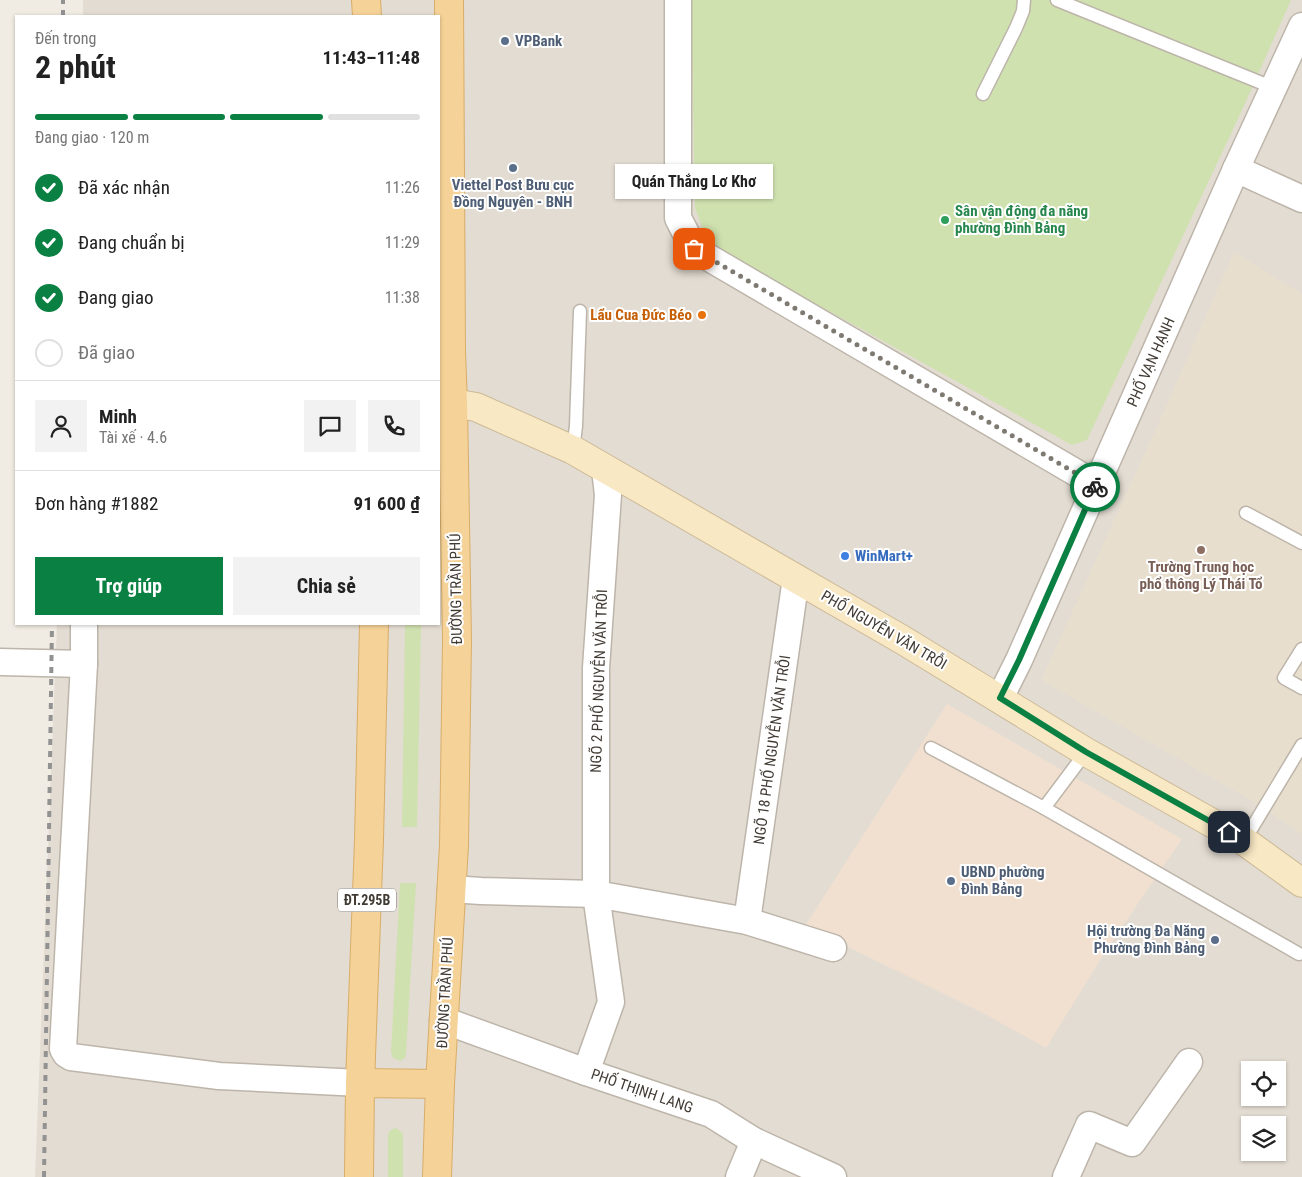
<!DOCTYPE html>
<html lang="vi">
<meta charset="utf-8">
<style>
body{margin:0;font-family:"Roboto Condensed",sans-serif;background:#f2f2f2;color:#222;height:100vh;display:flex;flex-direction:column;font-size:19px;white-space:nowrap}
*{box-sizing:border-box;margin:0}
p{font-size:16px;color:#767676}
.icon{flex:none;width:28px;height:28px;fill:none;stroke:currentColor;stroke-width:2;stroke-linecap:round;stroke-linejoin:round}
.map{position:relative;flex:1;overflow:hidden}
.sheet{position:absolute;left:15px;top:15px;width:425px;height:610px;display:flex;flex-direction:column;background:#fff;border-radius:0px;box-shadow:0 1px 4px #0004}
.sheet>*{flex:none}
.buttons{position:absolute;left:1241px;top:1061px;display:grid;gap:10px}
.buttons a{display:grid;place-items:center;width:45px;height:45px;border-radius:0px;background:#fff;box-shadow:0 1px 4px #0004;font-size:25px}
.pin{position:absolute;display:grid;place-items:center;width:42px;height:42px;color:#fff;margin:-21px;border-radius:10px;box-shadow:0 2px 8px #0006}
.courier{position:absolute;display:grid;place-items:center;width:50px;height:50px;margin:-25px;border:4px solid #0b8043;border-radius:50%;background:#fff;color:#222;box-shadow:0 1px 6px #0007}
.bubble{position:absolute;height:35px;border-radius:0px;background:#fff;box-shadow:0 1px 4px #0004;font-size:16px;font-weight:700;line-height:35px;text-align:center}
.head em{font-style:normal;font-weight:700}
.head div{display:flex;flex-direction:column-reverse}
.head{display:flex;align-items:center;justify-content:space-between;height:85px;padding:0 20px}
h1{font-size:32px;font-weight:700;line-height:38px}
.bar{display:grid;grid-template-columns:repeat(4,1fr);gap:8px 5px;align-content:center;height:60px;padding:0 20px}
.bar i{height:6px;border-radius:4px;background:#e0e0e0}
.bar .selected{background:#0b8043}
.bar p{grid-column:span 4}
.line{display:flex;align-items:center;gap:12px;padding:0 20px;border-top:1px solid #e0e0e0}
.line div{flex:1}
.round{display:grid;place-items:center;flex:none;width:52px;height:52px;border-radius:0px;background:#f2f2f2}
ol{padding:0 20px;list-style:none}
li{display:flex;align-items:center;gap:15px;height:55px}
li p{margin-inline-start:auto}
li .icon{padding:5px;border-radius:50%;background:#0b8043;color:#fff;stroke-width:4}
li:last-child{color:#767676}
li i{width:28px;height:28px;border:2px solid #e0e0e0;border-radius:50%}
.button{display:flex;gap:10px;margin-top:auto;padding:10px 20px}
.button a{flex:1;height:58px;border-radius:0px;background:#0b8043;color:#fff;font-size:20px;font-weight:700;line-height:58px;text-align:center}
.button a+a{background:#f2f2f2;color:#222}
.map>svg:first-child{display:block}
</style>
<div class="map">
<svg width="1302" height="1177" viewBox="0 0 1302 1177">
<rect width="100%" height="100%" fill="#f0ebe3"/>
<path fill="#e3dcd2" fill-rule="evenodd" d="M83,0H1302V1177H35L57,624H439V16H83ZM1250,1070H1278V1098H1250ZM1250,1125H1278V1152H1250Z"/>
<polygon fill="#f1e0cf" points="947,704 1182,839 1105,952 1046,1048 983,1013 805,926"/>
<polygon fill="#e8dece" points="1234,252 1302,294 1302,834 1261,806 1041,680 1160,420"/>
<g fill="#cfe1af">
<polygon points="691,0 1291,0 1243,108 1087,440 1072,445 718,250 704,232 695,208"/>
<polygon points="405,624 421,624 417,827 402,827"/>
<polygon points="400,883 416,883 406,1053 405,1058 400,1061 393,1058 391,1052"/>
<path d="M396,1128L400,1131L403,1134V1177H388V1136C389,1131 391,1129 396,1128Z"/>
</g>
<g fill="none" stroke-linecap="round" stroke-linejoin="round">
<g stroke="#bdb5aa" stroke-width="15">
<g id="service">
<polyline points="1057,0 1274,88"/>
<polyline points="983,94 1016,28 1023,11 1024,0"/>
<polyline points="573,450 576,426 580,311"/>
<polyline points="1246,513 1302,543"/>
<polyline points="1302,649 1284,678 1302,688"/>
<polyline points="931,748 1044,808 1086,752"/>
<polyline points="1044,808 1299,954"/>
<polyline points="1244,841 1302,745"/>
</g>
</g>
<g stroke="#bdb5aa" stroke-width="29">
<g id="minor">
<polyline points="678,0 678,218 694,249 1097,485"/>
<polyline points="1236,169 1302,199"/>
<polyline points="0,662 84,664 84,624"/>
<polyline points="84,664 63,1049 66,1054 71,1057 219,1076 360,1083"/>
<polyline points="1000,698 1019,660 1236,169 1302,26"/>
<polyline points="451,889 481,891 596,894 747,921 833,948"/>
<polyline points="747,921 796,578"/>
<polyline points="443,1020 586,1072 711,1114 754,1141 833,1177"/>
<polyline points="586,1072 611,1002 596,894 596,668 608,495 605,469"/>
<polyline points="739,1177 754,1141"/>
<polyline points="1066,1177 1089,1125 1132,1143 1189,1062"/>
</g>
</g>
<g stroke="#ccb996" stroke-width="30">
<polyline id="secondary" points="453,403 476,407 573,450 901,639 1086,752 1244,841 1302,883"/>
</g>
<g stroke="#d8ad69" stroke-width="30">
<g id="primary">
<polyline points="366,0 367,16"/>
<polyline points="360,1083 440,1084"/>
<polyline points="359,1177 360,1083 369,840 374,624"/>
<polyline points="437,1177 440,1084 454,845 457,641 453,403 451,352 449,0"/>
</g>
</g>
<use href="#service" stroke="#fff" stroke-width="12"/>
<use href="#minor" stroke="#fff" stroke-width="26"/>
<use href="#secondary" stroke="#f9e8c4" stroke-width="28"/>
<use href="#primary" stroke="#f5d297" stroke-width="28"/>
<g stroke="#929292" stroke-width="4" stroke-dasharray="6 6" stroke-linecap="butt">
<polyline points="63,16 63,0"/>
<polyline points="44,1177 52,624"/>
</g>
</g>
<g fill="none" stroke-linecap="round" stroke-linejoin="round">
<polyline stroke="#7e7971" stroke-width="5" stroke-dasharray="0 9" points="694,249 1096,485 1095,487"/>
<polyline stroke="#0b8043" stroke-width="6" points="1095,487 1019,660 1000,698 1086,752 1229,832"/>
</g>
<g fill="#5c6f8a" stroke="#fff" stroke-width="2">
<circle cx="505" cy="41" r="5"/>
<circle cx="513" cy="168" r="5"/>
<circle cx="951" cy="881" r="5"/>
<circle cx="1215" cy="940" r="5"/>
</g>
<circle fill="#2e9e5b" stroke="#fff" stroke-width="2" cx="945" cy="220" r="5"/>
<circle fill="#e8710a" stroke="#fff" stroke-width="2" cx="702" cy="315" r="5"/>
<circle fill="#8d6e63" stroke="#fff" stroke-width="2" cx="1201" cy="550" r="5"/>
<circle fill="#3f7fe0" stroke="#fff" stroke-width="2" cx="845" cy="556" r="5"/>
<g text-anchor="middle" stroke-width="4" stroke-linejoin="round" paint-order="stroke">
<rect fill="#fff" stroke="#7a7671" stroke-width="1" x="338" y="888.5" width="58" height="23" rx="4"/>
<g font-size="14" font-weight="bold" fill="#413b34">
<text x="367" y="905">ĐT.295B</text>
</g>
<g font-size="15" font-weight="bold" fill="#4e5e75" stroke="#fff" text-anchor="start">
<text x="515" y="46">VPBank</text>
<text x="513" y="190" text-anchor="middle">Viettel Post Bưu cục<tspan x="513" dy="17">Đồng Nguyên - BNH</tspan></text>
<text x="961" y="877">UBND phường<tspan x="961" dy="17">Đình Bảng</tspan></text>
<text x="1205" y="936" text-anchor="end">Hội trường Đa Năng<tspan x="1205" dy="17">Phường Đình Bảng</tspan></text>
</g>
<g font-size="15" font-weight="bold" fill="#27864d" stroke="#fff" text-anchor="start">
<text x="955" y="216">Sân vận động đa năng<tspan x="955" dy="17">phường Đình Bảng</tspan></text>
</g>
<g font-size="15" font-weight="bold" fill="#c56008" stroke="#fff" text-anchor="end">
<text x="692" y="320">Lẩu Cua Đức Béo</text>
</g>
<g font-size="15" fill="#413b34" stroke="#fff">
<text transform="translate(1151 362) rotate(-66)" y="5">PHỐ VẠN HẠNH</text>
<text transform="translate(456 589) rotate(-91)" y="5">ĐƯỜNG TRẦN PHÚ</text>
<text transform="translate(884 630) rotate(30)" y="5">PHỐ NGUYỄN VĂN TRỖI</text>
<text transform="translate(599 681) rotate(-88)" y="5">NGÕ 2 PHỐ NGUYỄN VĂN TRỖI</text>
<text transform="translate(772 750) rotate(-82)" y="5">NGÕ 18 PHỐ NGUYỄN VĂN TRỖI</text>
<text transform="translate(445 993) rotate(-87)" y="5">ĐƯỜNG TRẦN PHÚ</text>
<text transform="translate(642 1091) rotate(19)" y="5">PHỐ THỊNH LANG</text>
</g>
<g font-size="15" font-weight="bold" fill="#366cbe" stroke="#fff" text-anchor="start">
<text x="855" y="561">WinMart+</text>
</g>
<g font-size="15" font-weight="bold" fill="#785e54" stroke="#fff">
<text x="1201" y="572">Trường Trung học<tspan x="1201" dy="17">phổ thông Lý Thái Tổ</tspan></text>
</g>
</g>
</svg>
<div class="buttons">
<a><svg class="icon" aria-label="locate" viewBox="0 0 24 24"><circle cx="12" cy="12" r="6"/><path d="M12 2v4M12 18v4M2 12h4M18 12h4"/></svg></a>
<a><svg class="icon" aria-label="layers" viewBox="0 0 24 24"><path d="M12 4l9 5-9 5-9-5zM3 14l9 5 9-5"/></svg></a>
</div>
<div class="pin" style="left:694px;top:249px;background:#ea580c"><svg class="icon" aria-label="bag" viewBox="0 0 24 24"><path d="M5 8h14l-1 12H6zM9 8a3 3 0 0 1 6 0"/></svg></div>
<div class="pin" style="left:1229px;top:832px;background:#1f2937"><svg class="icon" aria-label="home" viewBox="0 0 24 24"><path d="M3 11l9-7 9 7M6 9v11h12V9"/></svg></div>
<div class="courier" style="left:1095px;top:487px"><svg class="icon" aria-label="bike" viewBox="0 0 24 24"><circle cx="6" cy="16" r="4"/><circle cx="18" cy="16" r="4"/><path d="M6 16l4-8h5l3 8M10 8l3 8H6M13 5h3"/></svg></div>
<div class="bubble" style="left:615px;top:164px;width:158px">Quán Thắng Lơ Khơ</div>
<section class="sheet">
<div class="head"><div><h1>2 phút</h1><p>Đến trong</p></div><em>11:43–11:48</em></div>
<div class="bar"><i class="selected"></i><i class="selected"></i><i class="selected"></i><i></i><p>Đang giao · 120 m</p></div>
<ol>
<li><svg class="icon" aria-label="check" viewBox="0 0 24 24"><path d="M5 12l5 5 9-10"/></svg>Đã xác nhận<p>11:26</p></li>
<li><svg class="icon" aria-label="check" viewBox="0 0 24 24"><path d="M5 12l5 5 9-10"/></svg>Đang chuẩn bị<p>11:29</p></li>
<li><svg class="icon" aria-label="check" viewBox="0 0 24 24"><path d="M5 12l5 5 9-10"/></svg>Đang giao<p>11:38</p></li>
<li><i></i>Đã giao</li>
</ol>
<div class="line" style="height:90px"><a class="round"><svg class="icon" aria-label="person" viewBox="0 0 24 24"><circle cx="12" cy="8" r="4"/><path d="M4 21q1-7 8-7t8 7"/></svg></a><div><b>Minh</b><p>Tài xế · 4.6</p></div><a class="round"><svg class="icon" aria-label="chat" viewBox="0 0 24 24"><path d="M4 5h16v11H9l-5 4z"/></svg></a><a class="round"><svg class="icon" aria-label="phone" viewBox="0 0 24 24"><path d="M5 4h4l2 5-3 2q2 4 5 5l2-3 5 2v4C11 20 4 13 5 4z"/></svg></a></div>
<div class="line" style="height:65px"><div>Đơn hàng #1882</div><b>91 600 ₫</b></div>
<div class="button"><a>Trợ giúp</a><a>Chia sẻ</a></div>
</section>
</div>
